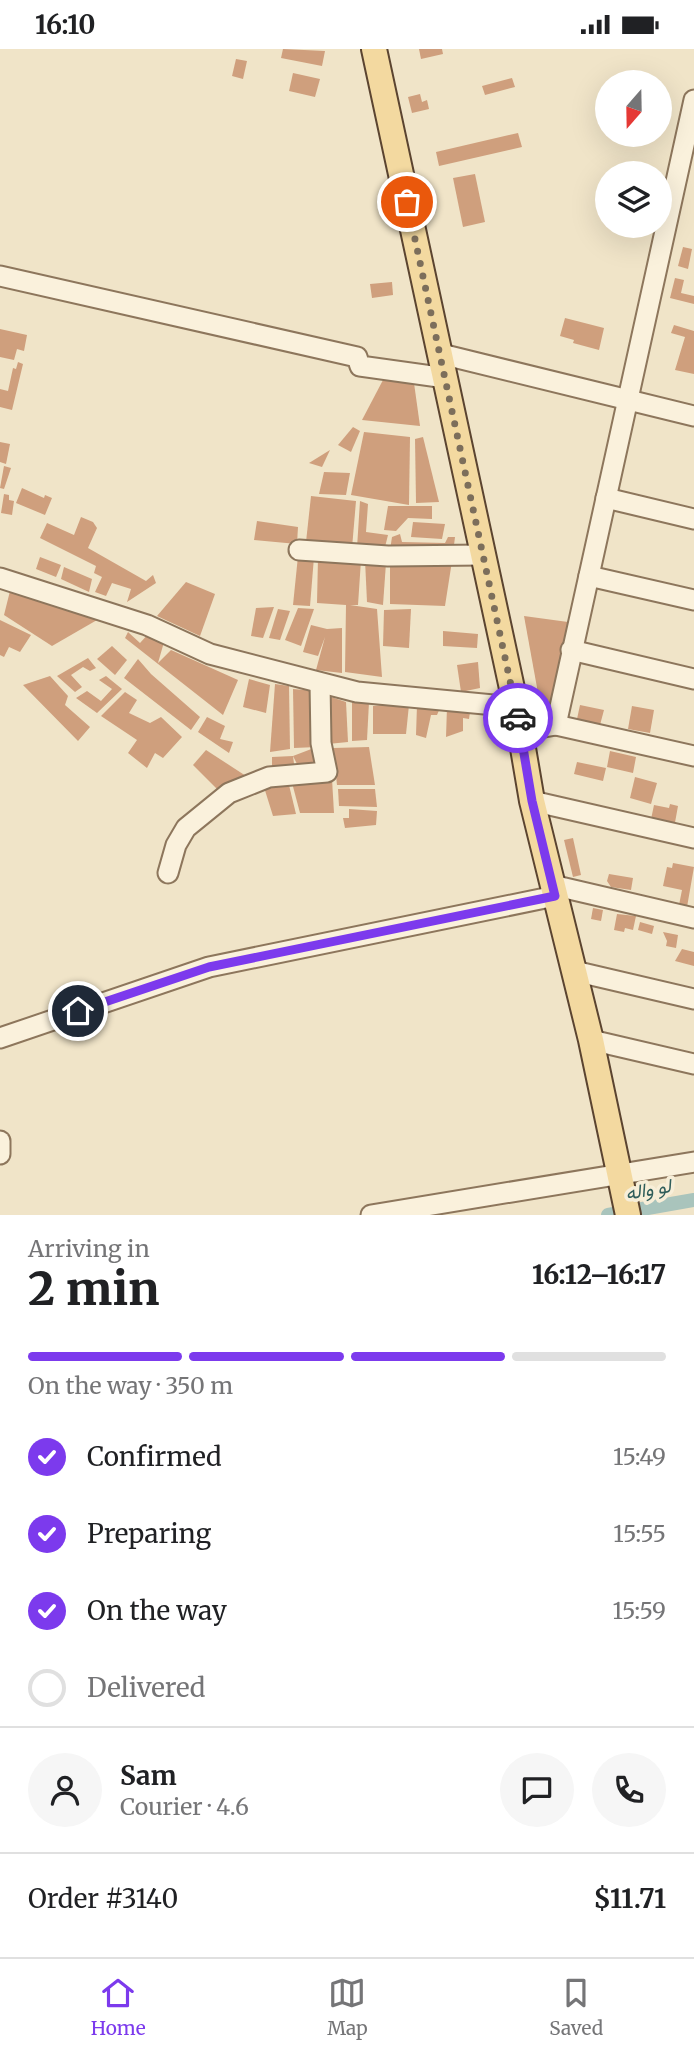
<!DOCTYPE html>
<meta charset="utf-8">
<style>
body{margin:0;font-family:Merriweather,Vazirmatn,serif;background:#f6f6f6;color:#202124;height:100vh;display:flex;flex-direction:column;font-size:26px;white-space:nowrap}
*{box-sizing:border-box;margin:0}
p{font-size:23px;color:#757577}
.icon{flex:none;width:38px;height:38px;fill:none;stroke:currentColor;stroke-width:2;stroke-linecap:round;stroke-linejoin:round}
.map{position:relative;height:1166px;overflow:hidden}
.panel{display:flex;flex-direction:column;background:#fff;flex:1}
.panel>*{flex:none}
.needle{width:46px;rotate:200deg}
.tools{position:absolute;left:595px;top:21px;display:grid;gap:14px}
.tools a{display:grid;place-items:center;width:77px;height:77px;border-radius:50%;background:#fff;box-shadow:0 7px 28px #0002;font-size:35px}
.pin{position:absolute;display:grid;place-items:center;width:60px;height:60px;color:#fff;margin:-30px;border:4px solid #fff;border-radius:50%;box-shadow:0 2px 7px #0007}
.courier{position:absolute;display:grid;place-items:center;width:70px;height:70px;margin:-35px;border:5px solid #7c3aed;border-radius:50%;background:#fff;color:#222;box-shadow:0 2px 9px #0007}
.head em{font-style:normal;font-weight:800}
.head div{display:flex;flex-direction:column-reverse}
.head{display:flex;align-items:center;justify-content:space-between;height:119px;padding:0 28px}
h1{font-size:46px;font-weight:800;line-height:52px}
.bar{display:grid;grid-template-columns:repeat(4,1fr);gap:10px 7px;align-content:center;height:84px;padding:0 28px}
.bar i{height:9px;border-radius:5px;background:#e0e0e0}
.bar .selected{background:#7c3aed}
.bar p{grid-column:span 4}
.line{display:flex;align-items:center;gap:18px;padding:0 28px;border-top:2px solid #e0e0e0}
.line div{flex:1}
.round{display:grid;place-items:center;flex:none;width:74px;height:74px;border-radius:37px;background:#f6f6f6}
ol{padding:0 28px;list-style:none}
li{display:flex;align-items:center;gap:21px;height:77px}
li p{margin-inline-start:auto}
li .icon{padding:7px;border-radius:50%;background:#7c3aed;color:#fff;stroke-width:4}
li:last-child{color:#757577}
li i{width:38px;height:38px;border:4px solid #e0e0e0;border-radius:50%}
.status{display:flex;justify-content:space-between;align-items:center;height:49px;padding:0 35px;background:#fff;direction:ltr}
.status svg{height:19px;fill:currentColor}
.menu{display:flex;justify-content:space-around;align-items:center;height:98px;border-top:2px solid #e0e0e0;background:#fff;font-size:19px;color:#757577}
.menu a{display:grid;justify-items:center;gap:4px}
.menu .selected{color:#7c3aed}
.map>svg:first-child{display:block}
</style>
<div class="status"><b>16:10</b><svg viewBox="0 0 49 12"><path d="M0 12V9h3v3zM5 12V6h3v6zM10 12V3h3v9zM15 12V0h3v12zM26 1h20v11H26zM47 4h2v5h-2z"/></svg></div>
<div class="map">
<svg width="694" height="1166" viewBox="0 0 694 1166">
<rect width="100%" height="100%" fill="#f0e4c8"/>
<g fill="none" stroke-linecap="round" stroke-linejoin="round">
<polyline stroke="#a9c4bc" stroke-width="14" points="608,1166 694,1151"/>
</g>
<g fill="#cf9f7d">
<polygon points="283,0 325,2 322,17 281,9"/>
<polygon points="419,0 442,0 443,5 421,10"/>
<polygon points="236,10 247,12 243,30 232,27"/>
<polygon points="293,24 320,30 315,48 289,42"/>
<polygon points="512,29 515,38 485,46 482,37"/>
<polygon points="420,45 422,53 427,51 429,60 412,64 408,48"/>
<polygon points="518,84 522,98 439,117 436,103"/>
<polygon points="475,125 485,173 463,178 453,129"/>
<polygon points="683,198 692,200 688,220 678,217"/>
<polygon points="675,229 684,231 681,244 694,247 694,255 670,249"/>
<polygon points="392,233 393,246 372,249 370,235"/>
<polygon points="565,269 604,279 599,301 573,294 574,291 560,287"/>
<polygon points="674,276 694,282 694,325 675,321 685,288 671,284"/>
<polygon points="0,280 27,286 24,302 17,300 14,311 0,308"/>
<polygon points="18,313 23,315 12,361 0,358 0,340 8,342 13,319 16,320"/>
<polygon points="383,331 414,334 420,377 362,371"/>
<polygon points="353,378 360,382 351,403 338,396"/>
<polygon points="364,383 410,388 409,456 351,446"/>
<polygon points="423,388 439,453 416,454 415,390"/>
<polygon points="0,393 10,395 6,415 0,413"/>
<polygon points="330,401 322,418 309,414"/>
<polygon points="4,417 11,419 4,440 0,439"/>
<polygon points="324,423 350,424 346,446 319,445"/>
<polygon points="22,439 44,449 45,446 52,449 45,466 16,454"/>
<polygon points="4,445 9,446 9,451 14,452 12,466 1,464"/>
<polygon points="311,447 356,452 352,499 306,493"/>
<polygon points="360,452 368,455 366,483 388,486 384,502 357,499"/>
<polygon points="388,457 432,457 432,470 408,469 396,482 384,481"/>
<polygon points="81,468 93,473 97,479 88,499 146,532 153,526 156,534 127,553 131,540 112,534 106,547 95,543 102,528 94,524 96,517 40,489 47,474 74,486"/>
<polygon points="257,472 298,478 297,495 254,491"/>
<polygon points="413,473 445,475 442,490 411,488"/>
<polygon points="400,485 402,493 445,494 448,488 455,488 452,512 390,501 392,488"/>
<polygon points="298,507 314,508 310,557 293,556"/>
<polygon points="40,508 61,516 56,528 36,520"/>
<polygon points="318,509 361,511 358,556 350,556 377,560 382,628 345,623 346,556 317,554"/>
<polygon points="365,511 386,514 383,556 367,553"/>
<polygon points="390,512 452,512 445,557 390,555"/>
<polygon points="64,518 92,530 89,543 61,530"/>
<polygon points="186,533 215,545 200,587 157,567"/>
<polygon points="10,542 97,571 52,597 4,566"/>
<polygon points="274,558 263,589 251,587 256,559"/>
<polygon points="298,559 314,560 301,597 285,591"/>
<polygon points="278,560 290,562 280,591 269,589"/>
<polygon points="411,560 409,599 383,597 384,561"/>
<polygon points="524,567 568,573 552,666 542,666"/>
<polygon points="0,571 31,586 20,603 9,598 4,608 0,606"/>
<polygon points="311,576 327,580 342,579 342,624 316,621 325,588 318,607 303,603"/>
<polygon points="443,582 478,585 477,599 443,597"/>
<polygon points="128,583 140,594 150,583 164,593 158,614 171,601 238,631 223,666 125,589"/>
<polygon points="112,597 127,611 115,626 97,610"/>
<polygon points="88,609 96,619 90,622 83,618 71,626 82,638 75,643 57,627"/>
<polygon points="138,610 151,625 200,668 191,681 124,629"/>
<polygon points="478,613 480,639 461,643 457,616"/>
<polygon points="50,627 68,647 65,656 90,678 78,692 23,636"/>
<polygon points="106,627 122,640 97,664 76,649 87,642 101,652 112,640 99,631"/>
<polygon points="249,630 270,636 266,664 243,658"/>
<polygon points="275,635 289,637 290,700 270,703"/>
<polygon points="293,640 316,642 317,698 294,699"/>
<polygon points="125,643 137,651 129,664 150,674 161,668 182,688 163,709 155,704 147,719 128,704 137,691 101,667"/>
<polygon points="328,647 346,653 348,693 328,695"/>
<polygon points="352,653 369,653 367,691 352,692"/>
<polygon points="390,655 409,656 406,685 373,685 373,657"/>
<polygon points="417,656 440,659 437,666 431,666 426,689 416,686"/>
<polygon points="580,656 604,661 600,676 577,670"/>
<polygon points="632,657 654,661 650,684 628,680"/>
<polygon points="447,658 470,663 469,670 463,669 463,682 446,688"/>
<polygon points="207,668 225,677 220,690 233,693 229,704 198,683"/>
<polygon points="369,698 375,736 337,736 333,699"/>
<polygon points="314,699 318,719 299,719 293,707 295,722 272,720 272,708 293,707"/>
<polygon points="206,701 246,727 219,742 193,716"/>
<polygon points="610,702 636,708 633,724 607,718"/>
<polygon points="577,713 606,719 603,732 574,725"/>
<polygon points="635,728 657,734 651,755 630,749"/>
<polygon points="291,730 332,730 334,764 300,764"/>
<polygon points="288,732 296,765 273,767 263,735"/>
<polygon points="338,740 375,740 377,758 339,757"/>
<polygon points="670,755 678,757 674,779 650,775 654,756 669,759"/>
<polygon points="349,760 377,762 376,776 345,779 343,769 349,769"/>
<polygon points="573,789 581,826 573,828 564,791"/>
<polygon points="673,814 694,818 687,858 679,856 682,841 663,837 667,818 672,819"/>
<polygon points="609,825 633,829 631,841 611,838 607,832"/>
<polygon points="593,859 603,861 601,872 591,870"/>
<polygon points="617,865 636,867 633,881 625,879 624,883 614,881"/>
<polygon points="640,873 654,877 652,885 638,881"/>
<polygon points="663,883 678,886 676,899 666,897 667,892"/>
<polygon points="682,900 694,903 694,917 675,912"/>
</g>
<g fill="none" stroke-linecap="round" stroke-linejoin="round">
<g stroke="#8d765c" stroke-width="23">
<g id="minor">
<polyline points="0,227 357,308 360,317 446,329"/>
<polyline points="441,305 694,367"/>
<polyline points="606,449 694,470"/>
<polyline points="299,501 388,507 483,506"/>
<polyline points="589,527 694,551"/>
<polyline points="0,529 147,576 210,605 357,643 516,658"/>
<polyline points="571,601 694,630"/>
<polyline points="556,676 694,707"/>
<polyline points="521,682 556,676 694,51"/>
<polyline points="532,752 694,789"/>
<polyline points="168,824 176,796 186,779 229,744 269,728 327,723 321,694 320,634"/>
<polyline points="552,836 694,869"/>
<polyline points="574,922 694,950"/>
<polyline points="0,989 209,918 555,847"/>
<polyline points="591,991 694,1015"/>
<polyline points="0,1092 0,1105"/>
<polyline points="371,1166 694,1113"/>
</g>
</g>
<g stroke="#5b4430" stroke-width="28">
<polyline id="major" points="374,0 516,658 532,752 591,991 628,1166"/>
</g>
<use href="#minor" stroke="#faf1dc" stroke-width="19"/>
<use href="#major" stroke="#f3d9a0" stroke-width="24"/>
</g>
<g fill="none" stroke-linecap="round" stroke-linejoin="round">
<polyline stroke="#7c6e5b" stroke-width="7" stroke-dasharray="0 12.6" points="407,153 518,669"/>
<polyline stroke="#7c3aed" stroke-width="9" points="78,962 209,918 555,847 532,752 518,669"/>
</g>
<g text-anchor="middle" stroke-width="7" stroke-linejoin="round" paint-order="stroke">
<g font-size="19" font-style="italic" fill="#2f5d5a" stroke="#f7eed8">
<text transform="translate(648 1140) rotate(-10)" y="7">لو واله</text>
</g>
</g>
</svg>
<div class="tools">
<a><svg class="needle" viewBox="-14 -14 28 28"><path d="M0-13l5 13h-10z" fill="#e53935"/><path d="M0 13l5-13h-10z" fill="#757577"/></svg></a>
<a><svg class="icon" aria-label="layers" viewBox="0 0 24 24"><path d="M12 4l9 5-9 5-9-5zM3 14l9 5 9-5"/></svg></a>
</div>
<div class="pin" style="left:407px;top:153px;background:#ea580c"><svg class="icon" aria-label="bag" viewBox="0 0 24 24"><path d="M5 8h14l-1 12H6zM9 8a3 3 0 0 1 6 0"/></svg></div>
<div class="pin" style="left:78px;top:962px;background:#1f2937"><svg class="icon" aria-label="home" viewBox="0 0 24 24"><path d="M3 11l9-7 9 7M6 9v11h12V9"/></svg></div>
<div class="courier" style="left:518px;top:669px"><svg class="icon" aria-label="car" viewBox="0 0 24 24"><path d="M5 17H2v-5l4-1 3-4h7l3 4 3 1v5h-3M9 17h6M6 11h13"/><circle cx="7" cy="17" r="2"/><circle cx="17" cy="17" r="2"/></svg></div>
</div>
<section class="panel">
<div class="head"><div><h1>2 min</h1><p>Arriving in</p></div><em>16:12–16:17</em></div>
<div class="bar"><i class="selected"></i><i class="selected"></i><i class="selected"></i><i></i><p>On the way · 350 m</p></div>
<ol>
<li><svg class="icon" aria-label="check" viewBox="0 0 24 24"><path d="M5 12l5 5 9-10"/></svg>Confirmed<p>15:49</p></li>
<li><svg class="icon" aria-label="check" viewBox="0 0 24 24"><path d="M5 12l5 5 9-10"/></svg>Preparing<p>15:55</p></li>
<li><svg class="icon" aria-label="check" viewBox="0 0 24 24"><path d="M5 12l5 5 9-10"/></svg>On the way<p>15:59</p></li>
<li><i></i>Delivered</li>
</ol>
<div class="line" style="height:126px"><a class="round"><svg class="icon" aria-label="person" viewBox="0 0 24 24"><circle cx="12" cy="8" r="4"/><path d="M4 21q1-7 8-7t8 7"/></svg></a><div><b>Sam</b><p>Courier · 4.6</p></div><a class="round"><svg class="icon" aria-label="chat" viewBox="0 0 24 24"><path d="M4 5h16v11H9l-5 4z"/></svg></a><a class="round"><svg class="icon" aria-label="phone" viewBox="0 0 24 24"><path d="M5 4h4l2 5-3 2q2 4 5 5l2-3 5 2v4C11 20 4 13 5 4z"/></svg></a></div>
<div class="line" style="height:91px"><div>Order #3140</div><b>$11.71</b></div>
</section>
<nav class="menu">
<a class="selected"><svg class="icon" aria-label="home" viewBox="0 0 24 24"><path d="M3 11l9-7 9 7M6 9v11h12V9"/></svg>Home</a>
<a><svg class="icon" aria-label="map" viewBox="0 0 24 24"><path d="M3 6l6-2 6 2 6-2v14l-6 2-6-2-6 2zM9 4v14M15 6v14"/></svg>Map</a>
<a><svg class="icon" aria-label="saved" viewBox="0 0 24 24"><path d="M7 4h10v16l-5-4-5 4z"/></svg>Saved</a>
</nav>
